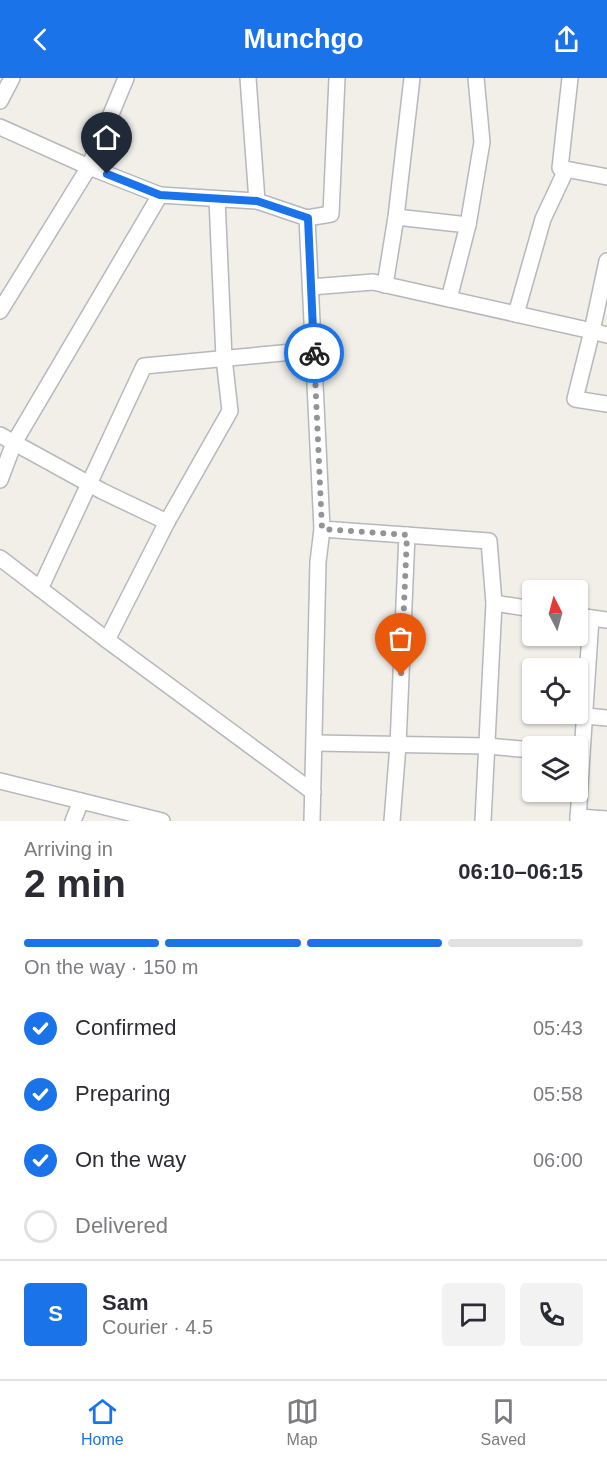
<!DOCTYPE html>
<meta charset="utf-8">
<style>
body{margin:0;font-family:Arial,sans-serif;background:#f2f2f3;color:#2b2b33;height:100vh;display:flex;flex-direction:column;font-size:22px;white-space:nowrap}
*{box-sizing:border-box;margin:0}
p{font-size:20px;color:#7c7c81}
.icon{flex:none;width:33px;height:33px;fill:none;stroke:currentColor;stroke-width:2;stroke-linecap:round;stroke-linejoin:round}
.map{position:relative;height:743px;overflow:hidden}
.sheet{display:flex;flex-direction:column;background:#fff;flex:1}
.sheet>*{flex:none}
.needle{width:39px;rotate:354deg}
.fabs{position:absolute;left:522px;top:502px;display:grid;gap:12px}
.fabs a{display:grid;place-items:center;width:66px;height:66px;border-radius:6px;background:#fff;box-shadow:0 2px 4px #0004;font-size:30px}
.pin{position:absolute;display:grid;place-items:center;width:51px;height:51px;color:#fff;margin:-62px -26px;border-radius:50% 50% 50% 0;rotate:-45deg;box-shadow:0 0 6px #0007}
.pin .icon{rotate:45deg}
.courier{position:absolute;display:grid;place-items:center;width:60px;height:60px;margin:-30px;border:4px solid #1a73e8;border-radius:50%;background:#fff;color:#222;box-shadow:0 2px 8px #0007}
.overview em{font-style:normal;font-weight:700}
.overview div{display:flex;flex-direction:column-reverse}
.overview{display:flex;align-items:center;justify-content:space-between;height:102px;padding:0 24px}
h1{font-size:39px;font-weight:700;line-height:45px}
.bar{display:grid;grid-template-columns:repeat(4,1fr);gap:9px 6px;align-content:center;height:72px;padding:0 24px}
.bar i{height:8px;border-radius:4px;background:#e1e1e2}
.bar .selected{background:#1a73e8}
.bar p{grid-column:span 4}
.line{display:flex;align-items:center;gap:15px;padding:0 24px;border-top:2px solid #e1e1e2}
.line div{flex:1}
.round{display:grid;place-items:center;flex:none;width:63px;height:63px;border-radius:6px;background:#f2f2f3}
ol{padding:0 24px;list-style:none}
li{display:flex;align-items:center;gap:18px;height:66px}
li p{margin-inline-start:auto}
li .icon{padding:6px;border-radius:50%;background:#1a73e8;color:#fff;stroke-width:4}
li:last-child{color:#7c7c81}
li i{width:33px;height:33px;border:3px solid #e1e1e2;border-radius:50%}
header{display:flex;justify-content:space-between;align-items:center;height:78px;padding:0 24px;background:#1a73e8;color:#fff;font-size:27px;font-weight:700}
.tab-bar{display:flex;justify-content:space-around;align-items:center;height:84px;border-top:2px solid #e1e1e2;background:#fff;font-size:16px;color:#7c7c81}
.tab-bar a{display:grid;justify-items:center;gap:3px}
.tab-bar .selected{color:#1a73e8}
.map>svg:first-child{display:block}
</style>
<header><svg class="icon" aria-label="back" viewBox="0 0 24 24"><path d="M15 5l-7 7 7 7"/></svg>Munchgo<svg class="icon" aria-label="share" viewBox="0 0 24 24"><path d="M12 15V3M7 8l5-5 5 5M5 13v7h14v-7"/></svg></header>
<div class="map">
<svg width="607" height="743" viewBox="0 0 607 743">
<rect width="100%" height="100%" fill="#f1efe8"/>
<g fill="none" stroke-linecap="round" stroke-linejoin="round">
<g stroke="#b5b8bc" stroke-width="18">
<g id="street">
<polyline points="248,0 257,123 307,140 322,451 318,484 312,743"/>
<polyline points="570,0 560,90 607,99"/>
<polyline points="0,23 12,0"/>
<polyline points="0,49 89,89 160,117"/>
<polyline points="396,139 468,147"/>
<polyline points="307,140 331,136 337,0"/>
<polyline points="607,183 592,253 607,257"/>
<polyline points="385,207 396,139 412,0"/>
<polyline points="311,209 373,204 592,253 575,321 607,326"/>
<polyline points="449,221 468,147 482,64 476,0"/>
<polyline points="0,233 89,89 126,0"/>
<polyline points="516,236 543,141 566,92"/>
<polyline points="0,357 102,413 167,444 107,562"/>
<polyline points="0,402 14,365 160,117 257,123"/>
<polyline points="167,444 230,333 224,280 217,121"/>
<polyline points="322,451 489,463 494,525 483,743"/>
<polyline points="0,480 107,562 313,714"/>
<polyline points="40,511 144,288 314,272"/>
<polyline points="494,525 532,531"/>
<polyline points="578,538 607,542"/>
<polyline points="586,638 607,640"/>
<polyline points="315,665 487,668 532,672"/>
<polyline points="578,676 582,676 591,540"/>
<polyline points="0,703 162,743"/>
<polyline points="578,739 607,741"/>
<polyline points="73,743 81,723"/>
<polyline points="392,743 398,667 407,457"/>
<polyline points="578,743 582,676"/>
</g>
</g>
<use href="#street" stroke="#fff" stroke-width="15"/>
</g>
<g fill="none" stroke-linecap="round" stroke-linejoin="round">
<polyline stroke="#929495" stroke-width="6" stroke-dasharray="0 10.8" points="314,275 322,451 407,457 401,597"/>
<polyline stroke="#1a73e8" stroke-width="8" points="107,96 160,117 257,123 308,140 314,275"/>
</g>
</svg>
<div class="fabs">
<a><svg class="needle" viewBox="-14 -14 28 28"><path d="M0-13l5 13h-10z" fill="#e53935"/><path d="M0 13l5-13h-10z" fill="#7c7c81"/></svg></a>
<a><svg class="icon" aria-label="locate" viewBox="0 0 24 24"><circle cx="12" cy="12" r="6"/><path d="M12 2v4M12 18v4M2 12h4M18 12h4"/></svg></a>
<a><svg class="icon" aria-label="layers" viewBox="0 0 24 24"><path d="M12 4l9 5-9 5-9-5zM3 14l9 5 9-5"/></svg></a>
</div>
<div class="pin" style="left:401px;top:597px;background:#ea580c"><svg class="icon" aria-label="bag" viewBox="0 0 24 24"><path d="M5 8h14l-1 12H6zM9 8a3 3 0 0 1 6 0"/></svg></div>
<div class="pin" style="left:107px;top:96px;background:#1f2937"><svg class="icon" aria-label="home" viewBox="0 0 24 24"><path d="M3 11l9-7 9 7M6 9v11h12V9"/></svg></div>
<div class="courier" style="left:314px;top:275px"><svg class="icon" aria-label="bike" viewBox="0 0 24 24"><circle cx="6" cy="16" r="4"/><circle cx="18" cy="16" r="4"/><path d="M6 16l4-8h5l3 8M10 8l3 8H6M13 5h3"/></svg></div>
</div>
<section class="sheet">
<div class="overview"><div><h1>2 min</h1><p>Arriving in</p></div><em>06:10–06:15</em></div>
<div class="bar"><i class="selected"></i><i class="selected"></i><i class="selected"></i><i></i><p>On the way · 150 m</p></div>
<ol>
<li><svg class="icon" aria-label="check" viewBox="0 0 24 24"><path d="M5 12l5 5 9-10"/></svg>Confirmed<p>05:43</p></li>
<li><svg class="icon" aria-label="check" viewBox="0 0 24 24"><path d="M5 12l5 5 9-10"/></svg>Preparing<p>05:58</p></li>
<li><svg class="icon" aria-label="check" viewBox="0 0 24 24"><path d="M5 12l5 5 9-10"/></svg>On the way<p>06:00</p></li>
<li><i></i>Delivered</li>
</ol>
<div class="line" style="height:108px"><b class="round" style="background:#1a73e8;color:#fff">S</b><div><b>Sam</b><p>Courier · 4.5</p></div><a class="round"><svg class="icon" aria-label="chat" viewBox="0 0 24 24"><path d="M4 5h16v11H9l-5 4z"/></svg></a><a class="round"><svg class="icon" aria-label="phone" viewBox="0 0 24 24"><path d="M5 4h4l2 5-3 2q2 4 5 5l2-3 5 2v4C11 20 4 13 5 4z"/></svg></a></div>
</section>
<nav class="tab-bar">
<a class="selected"><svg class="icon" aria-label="home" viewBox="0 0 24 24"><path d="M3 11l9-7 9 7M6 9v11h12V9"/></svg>Home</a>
<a><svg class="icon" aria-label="map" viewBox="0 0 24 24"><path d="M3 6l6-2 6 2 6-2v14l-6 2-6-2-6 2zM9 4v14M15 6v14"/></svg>Map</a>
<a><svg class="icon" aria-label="saved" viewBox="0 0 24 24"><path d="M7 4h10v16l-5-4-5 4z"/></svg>Saved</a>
</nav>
